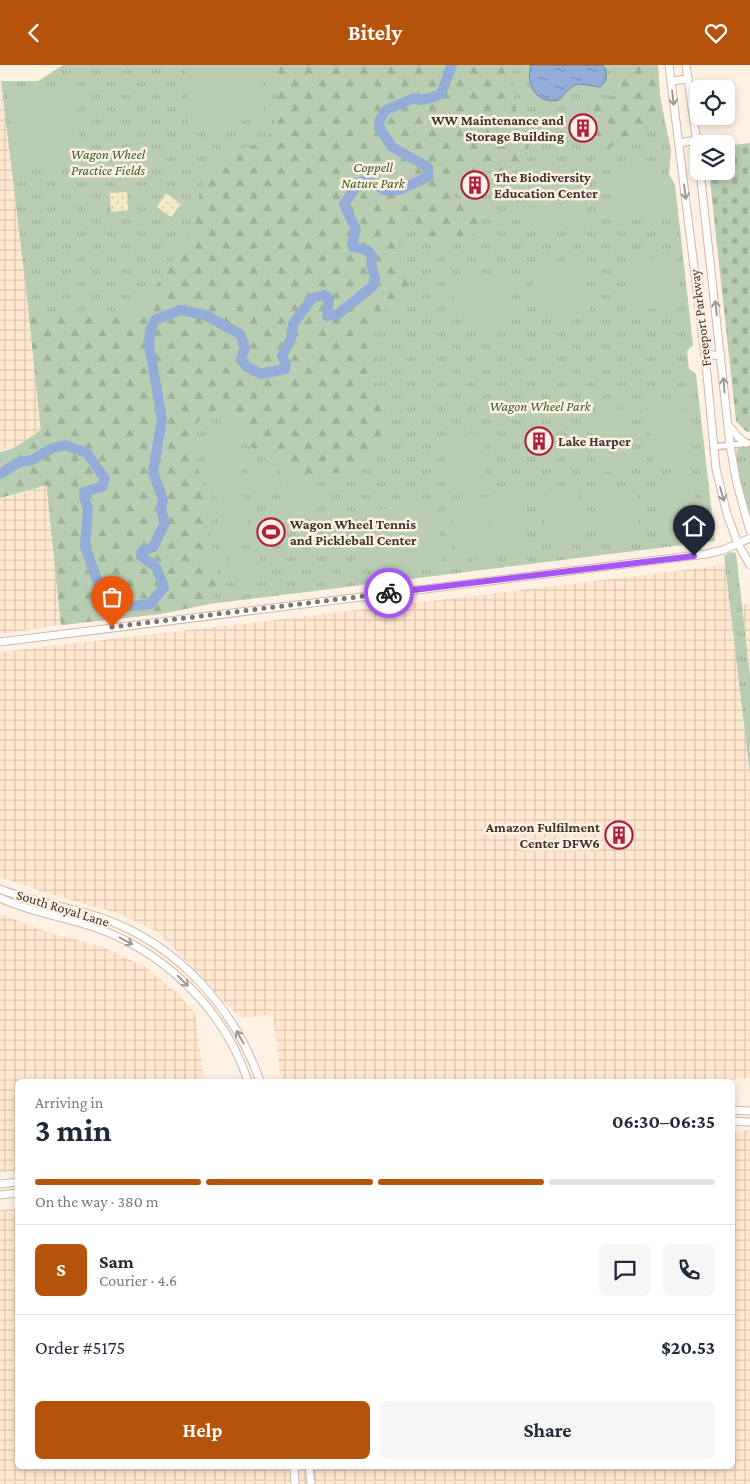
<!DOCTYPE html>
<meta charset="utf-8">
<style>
body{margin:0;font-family:"Crimson Pro",serif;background:#f6f6f7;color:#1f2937;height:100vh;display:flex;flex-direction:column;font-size:19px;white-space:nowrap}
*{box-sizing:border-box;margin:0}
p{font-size:16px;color:#747a83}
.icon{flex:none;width:28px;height:28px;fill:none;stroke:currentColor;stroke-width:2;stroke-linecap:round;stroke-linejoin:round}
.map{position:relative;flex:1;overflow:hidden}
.details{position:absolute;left:15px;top:1014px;width:720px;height:390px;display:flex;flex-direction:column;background:#fff;border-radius:8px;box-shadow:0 2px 8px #0003}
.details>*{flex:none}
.fabs{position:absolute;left:690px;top:15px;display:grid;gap:10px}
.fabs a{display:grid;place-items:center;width:45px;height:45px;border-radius:8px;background:#fff;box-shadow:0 2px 8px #0003;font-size:25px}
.pin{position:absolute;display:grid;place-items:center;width:42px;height:42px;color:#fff;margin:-51px -21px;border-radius:50% 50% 50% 0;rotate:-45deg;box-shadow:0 0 5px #0007}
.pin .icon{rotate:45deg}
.courier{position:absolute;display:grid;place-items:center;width:50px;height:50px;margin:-25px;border:4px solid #a855f7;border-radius:50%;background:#fff;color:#222;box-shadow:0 1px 6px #0007}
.head em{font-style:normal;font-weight:700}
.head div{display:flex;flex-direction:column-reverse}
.head{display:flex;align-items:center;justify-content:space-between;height:85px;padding:0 20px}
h1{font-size:32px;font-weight:700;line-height:38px}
.bar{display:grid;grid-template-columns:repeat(4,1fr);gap:8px 5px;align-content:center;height:60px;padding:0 20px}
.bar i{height:6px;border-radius:4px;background:#e0e1e3}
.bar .active{background:#b45309}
.bar p{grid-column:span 4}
.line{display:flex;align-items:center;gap:12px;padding:0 20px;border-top:1px solid #e0e1e3}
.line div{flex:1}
.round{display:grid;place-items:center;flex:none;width:52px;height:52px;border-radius:8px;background:#f6f6f7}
.button{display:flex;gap:10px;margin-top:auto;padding:10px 20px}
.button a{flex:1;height:58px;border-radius:8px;background:#b45309;color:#fff;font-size:20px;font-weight:700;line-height:58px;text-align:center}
.button a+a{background:#f6f6f7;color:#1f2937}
header{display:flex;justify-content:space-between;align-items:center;height:65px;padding:0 20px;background:#b45309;color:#fff;font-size:22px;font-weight:700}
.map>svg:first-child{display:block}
</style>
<header><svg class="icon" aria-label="back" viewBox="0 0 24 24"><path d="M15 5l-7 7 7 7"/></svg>Bitely<svg class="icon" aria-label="heart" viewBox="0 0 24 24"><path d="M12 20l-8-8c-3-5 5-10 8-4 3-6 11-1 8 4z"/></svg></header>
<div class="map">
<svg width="750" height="1419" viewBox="0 0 750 1419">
<defs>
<pattern id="industrial-grid" width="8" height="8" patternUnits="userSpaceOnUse" patternTransform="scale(1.25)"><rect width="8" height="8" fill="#ffe7d0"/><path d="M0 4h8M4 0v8" fill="none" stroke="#dbc7b3"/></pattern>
<pattern id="grass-tufts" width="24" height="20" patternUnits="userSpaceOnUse" patternTransform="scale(1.25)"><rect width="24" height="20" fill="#b8cdb1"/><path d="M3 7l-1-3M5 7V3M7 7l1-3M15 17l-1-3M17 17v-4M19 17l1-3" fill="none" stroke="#9fb098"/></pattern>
<pattern id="forest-firs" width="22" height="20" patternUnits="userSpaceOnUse" patternTransform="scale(1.25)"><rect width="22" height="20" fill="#b8cdb1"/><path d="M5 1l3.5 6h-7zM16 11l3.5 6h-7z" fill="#9fb098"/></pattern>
<pattern id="sand-dots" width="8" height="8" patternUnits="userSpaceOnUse" patternTransform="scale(1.25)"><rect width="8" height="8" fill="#f4eac4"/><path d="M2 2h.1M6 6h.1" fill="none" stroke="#d2c9a9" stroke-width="1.8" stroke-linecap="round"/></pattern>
<pattern id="cemetery-stones" width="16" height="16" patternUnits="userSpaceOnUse" patternTransform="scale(1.25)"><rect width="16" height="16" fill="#b8cdb1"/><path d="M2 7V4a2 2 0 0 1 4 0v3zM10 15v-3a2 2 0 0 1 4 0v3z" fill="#9fb098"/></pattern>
<pattern id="water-ripples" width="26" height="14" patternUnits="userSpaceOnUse" patternTransform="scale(1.25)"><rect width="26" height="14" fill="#94acd7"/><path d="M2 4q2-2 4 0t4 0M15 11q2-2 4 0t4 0" fill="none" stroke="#7a8daf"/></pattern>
</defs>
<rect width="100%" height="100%" fill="#fff1e3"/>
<g fill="url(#industrial-grid)">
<polygon points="0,11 29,250 41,365 14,383 0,385"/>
<polygon points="47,420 61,560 0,569 0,433"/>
<polygon points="725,500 750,710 750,1013 717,1016 281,1016 273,950 240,953 158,867 117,848 50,829 0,812 0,587 267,556"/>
<polygon points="742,539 750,539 750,612"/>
<polygon points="0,849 47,867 100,881 144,901 177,928 195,948 204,1016 18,1016 17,1106 0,1108"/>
<polygon points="750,1065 750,1419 0,1419 0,1145 17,1143 18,1401 732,1401 733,1067"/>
</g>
<g fill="url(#grass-tufts)">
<polygon points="63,0 658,0 660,31 671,86 669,109 675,120 693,280 687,286 689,304 696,309 715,476 209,539 160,549 61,560 29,250 1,16 38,16"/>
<path d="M750,380V456L742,431L736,389C737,381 743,381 750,380Z"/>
<polygon points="730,487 736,488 750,612 750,710 724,491"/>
</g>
<g fill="url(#forest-firs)">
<path d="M264,0H513L512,14L517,50L529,79L526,100L505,110L490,105L458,107L446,119C450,126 455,135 463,139C469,143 476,139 482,146L481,163L472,171L450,174L434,182L430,180L421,163L415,157L409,159L401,166C396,192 404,207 413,232L389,238L370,264L375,268L377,287L374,304L376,322L386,348L389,369L381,384L369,395L337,408H318L311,413L294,411L277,394L247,380C245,369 246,357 236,351L228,352C211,338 203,351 192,364V388L203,417L211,472L210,482L202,488L208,498L218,505L219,522L209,539L160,549L61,560L47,420L0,433V387L14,383L41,365L29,250C62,245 94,249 126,252L145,235L169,204L196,155L200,125L207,108L230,88L266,76L279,49L276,18Z"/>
<path d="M611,0H658L660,31L653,58C647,60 641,63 635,66C622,74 609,88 593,84L595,69V54L590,51L588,43L590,39L614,31L618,17Z"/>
</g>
<g fill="url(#sand-dots)">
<polygon points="127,127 128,145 111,147 110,128"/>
<polygon points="166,128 181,139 171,152 157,142"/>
</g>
<polygon fill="url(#cemetery-stones)" points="750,78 750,366 747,367 736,356 709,106 726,106 726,81"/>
<g fill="#b8cdb1">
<path d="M186,0H255C266,19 267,32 263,52L191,64L188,61Z"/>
<polygon points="73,23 81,94 16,102 8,30"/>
<path d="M645,97C670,107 675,122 669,147L623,154L618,150L617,106L623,100Z"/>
<polygon points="140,98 142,116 112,119 110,101"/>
<path d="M558,106L574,111L582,157L579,160L532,162C516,148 521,122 539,111C545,108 551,107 558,106Z"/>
<path d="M670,191C674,198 679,205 679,213C682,241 650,252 629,239L623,199L628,193Z"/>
<path d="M580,199L585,201L589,246C584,249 578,254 572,255C553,261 530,243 532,224C532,217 536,211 539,206Z"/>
<path d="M503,207L508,211L509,254C504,258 498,263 492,264C475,268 456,253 454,236C453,229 457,220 460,213Z"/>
<polygon points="684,337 691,396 654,400 648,340"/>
<polygon points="628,343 635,404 596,408 589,348"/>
<polygon points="234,366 237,368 241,391 238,396 229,397 226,395 223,397 214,399 211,397 208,371 211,368 218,367 222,370 225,367"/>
<polygon points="482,367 488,426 453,430 447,371"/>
<path d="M273,395L276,398L279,421L277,425L268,427L264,424C261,428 254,429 249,427L247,400L249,398L257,397L261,399L263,396Z"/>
<polygon points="237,399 241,402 244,425 241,429 237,430 242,430 245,434 246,441 244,445 219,448 215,445 214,435 217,432 214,430 211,404 214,402 222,400 226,403 228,400"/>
<polygon points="692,414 697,465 661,468 656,417"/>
<path d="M309,416L312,419L315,441L312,446L303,447L300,445C296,449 289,450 285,447L283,421L285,419L293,417L297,420L299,417Z"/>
<polygon points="636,421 640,471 603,474 599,424"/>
<polygon points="578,427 582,473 546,476 542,430"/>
<polygon points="522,428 528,487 493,490 487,431"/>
<polygon points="486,432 492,491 457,495 451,436"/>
<polygon points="437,438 443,498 408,501 408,497 408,502 373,505 367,446"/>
<polygon points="243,450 246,452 249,475 247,480 237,481 234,479 232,481 222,483 219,481 217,455 219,452 227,451 231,454 233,451"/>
<polygon points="256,483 259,486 262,509 260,513 251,514 247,512 245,515 235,516 232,514 230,488 232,486 240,485 244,487 247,484"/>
</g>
<path fill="url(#water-ripples)" stroke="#7a88a3" d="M531,0H602L605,3C607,11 608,16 600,22C577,19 577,14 559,35C537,40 525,20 531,0Z"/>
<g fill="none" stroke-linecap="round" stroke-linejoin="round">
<polyline stroke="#94acd7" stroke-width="10" points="0,409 19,397 32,395 52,383 65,380 87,388 105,414 102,422 84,427 84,431 88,444 85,481 98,518 115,536 136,541 150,539 164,522 156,502 141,491 142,486 153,482 165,458 161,445 163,435 153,407 162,354 149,280 150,266 155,255 180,245 205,250 240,269 245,283 241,294 246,301 261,309 285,304 286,299 282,291 291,274 293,259 312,233 324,230 329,233 327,251 337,250 373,221 375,213 371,199 372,191 367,185 353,182 352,178 356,165 344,139 360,117 368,115 386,126 399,125 428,112 428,102 392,82 379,62 380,54 386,45 414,33 420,35 430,33 441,29 452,0"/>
<g stroke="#d1baa4" stroke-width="8">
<polyline id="street" points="713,382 750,378"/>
</g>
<g stroke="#d1baa4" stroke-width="9">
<g id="secondary">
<polyline points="669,0 706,299 716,404 727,449 738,479 750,500"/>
<polyline points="686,0 699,92"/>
<polyline points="671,16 688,14"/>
<polyline points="679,78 697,75"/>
<polyline points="700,106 730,380 737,419 750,466"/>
<polyline points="705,289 721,291"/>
<polyline points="729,361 738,372 746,378"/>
<polyline points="0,577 706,489 723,485 750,473"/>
<path d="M0,824C33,838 68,841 102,853C177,879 234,942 260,1016"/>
<path d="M0,833C27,846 55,850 84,859C159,881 223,941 248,1016"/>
<polyline points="732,1045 750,1046"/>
<polyline points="732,1056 750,1057"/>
<polyline points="0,1119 18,1117"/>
<polyline points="0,1130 18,1128"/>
<polyline points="294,1401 295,1419"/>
<polyline points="309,1401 311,1419"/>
</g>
</g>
<use href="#street" stroke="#fff" stroke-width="5"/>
<use href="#secondary" stroke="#fff" stroke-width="7"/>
</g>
<defs><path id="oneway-shaft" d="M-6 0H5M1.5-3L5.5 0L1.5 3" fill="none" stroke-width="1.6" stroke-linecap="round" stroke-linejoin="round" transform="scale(1.25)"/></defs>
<g stroke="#9e9994">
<use href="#oneway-shaft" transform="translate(673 33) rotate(83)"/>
<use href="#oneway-shaft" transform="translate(685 127) rotate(83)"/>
<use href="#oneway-shaft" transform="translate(716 243) rotate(-96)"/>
<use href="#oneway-shaft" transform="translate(724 320) rotate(-95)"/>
<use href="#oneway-shaft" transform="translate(722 429) rotate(75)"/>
<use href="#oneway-shaft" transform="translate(126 876) rotate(28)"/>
<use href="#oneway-shaft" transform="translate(183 916) rotate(45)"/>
<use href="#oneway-shaft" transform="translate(240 972) rotate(-119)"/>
</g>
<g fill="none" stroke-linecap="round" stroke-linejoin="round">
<polyline stroke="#80766b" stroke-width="5" stroke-dasharray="0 9" points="112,562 389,528"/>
<polyline stroke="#a855f7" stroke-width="6" points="389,528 694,491"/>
</g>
<defs>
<g id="building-ring" transform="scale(1.4375)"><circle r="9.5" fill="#fff1e3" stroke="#b11e43" stroke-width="1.5"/><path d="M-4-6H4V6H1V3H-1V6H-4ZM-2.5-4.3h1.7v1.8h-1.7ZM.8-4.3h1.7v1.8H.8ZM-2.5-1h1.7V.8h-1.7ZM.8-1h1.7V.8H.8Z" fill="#b11e43"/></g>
<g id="stadium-ring" transform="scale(1.4375)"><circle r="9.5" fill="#fff1e3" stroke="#b11e43" stroke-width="1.5"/><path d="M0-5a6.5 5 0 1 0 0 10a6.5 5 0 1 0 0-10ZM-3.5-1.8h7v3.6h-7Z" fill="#b11e43"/></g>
</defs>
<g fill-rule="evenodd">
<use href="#building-ring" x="583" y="63"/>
<use href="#building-ring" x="475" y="120"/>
<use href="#building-ring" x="539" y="376"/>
<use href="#stadium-ring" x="271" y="467"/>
<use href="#building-ring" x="619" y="770"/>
</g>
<g text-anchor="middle" stroke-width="5" stroke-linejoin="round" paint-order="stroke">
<g font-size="14" font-weight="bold" fill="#3c332a" stroke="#fff1e3" text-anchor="start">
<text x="564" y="60" text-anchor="end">WW Maintenance and<tspan x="564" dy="16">Storage Building</tspan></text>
<text x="494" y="117">The Biodiversity<tspan x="494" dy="16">Education Center</tspan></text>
<text x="558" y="381">Lake Harper</text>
<text x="290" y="464">Wagon Wheel Tennis<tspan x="290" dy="16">and Pickleball Center</tspan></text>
<text x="600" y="767" text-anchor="end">Amazon Fulfilment<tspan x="600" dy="16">Center DFW6</tspan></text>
</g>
<g font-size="14" font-style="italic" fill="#386126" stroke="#fff1e3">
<text x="108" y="94">Wagon Wheel<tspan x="108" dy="16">Practice Fields</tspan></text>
<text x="373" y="107">Coppell<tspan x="373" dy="16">Nature Park</tspan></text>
<text x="540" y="346">Wagon Wheel Park</text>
</g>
<g font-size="14" fill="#3c332a" stroke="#fff1e3">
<text transform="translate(700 253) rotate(-97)" y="5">Freeport Parkway</text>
<text transform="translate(63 843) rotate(17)" y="5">South Royal Lane</text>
</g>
</g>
</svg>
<div class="fabs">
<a><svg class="icon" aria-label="locate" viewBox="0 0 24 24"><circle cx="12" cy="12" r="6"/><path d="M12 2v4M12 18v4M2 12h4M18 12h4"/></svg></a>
<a><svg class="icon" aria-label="layers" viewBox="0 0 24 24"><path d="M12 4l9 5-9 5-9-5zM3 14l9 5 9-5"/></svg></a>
</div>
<div class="pin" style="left:112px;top:562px;background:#ea580c"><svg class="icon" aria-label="bag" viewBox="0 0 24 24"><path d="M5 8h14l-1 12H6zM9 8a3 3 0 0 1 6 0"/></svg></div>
<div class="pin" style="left:694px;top:491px;background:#1f2937"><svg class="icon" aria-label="home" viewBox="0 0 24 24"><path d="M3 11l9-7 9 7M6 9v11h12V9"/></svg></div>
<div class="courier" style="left:389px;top:528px"><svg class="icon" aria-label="bike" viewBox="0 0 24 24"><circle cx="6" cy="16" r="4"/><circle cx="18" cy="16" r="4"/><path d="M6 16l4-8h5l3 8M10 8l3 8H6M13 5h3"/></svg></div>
<section class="details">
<div class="head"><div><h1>3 min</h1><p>Arriving in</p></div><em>06:30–06:35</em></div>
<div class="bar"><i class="active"></i><i class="active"></i><i class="active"></i><i></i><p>On the way · 380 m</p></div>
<div class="line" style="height:90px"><b class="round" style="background:#b45309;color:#fff">S</b><div><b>Sam</b><p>Courier · 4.6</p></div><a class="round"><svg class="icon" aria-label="chat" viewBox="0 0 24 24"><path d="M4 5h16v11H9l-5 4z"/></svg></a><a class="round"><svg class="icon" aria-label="phone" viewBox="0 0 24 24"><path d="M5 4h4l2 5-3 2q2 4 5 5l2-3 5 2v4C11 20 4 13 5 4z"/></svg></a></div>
<div class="line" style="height:65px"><div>Order #5175</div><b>$20.53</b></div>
<div class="button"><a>Help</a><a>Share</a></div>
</section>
</div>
